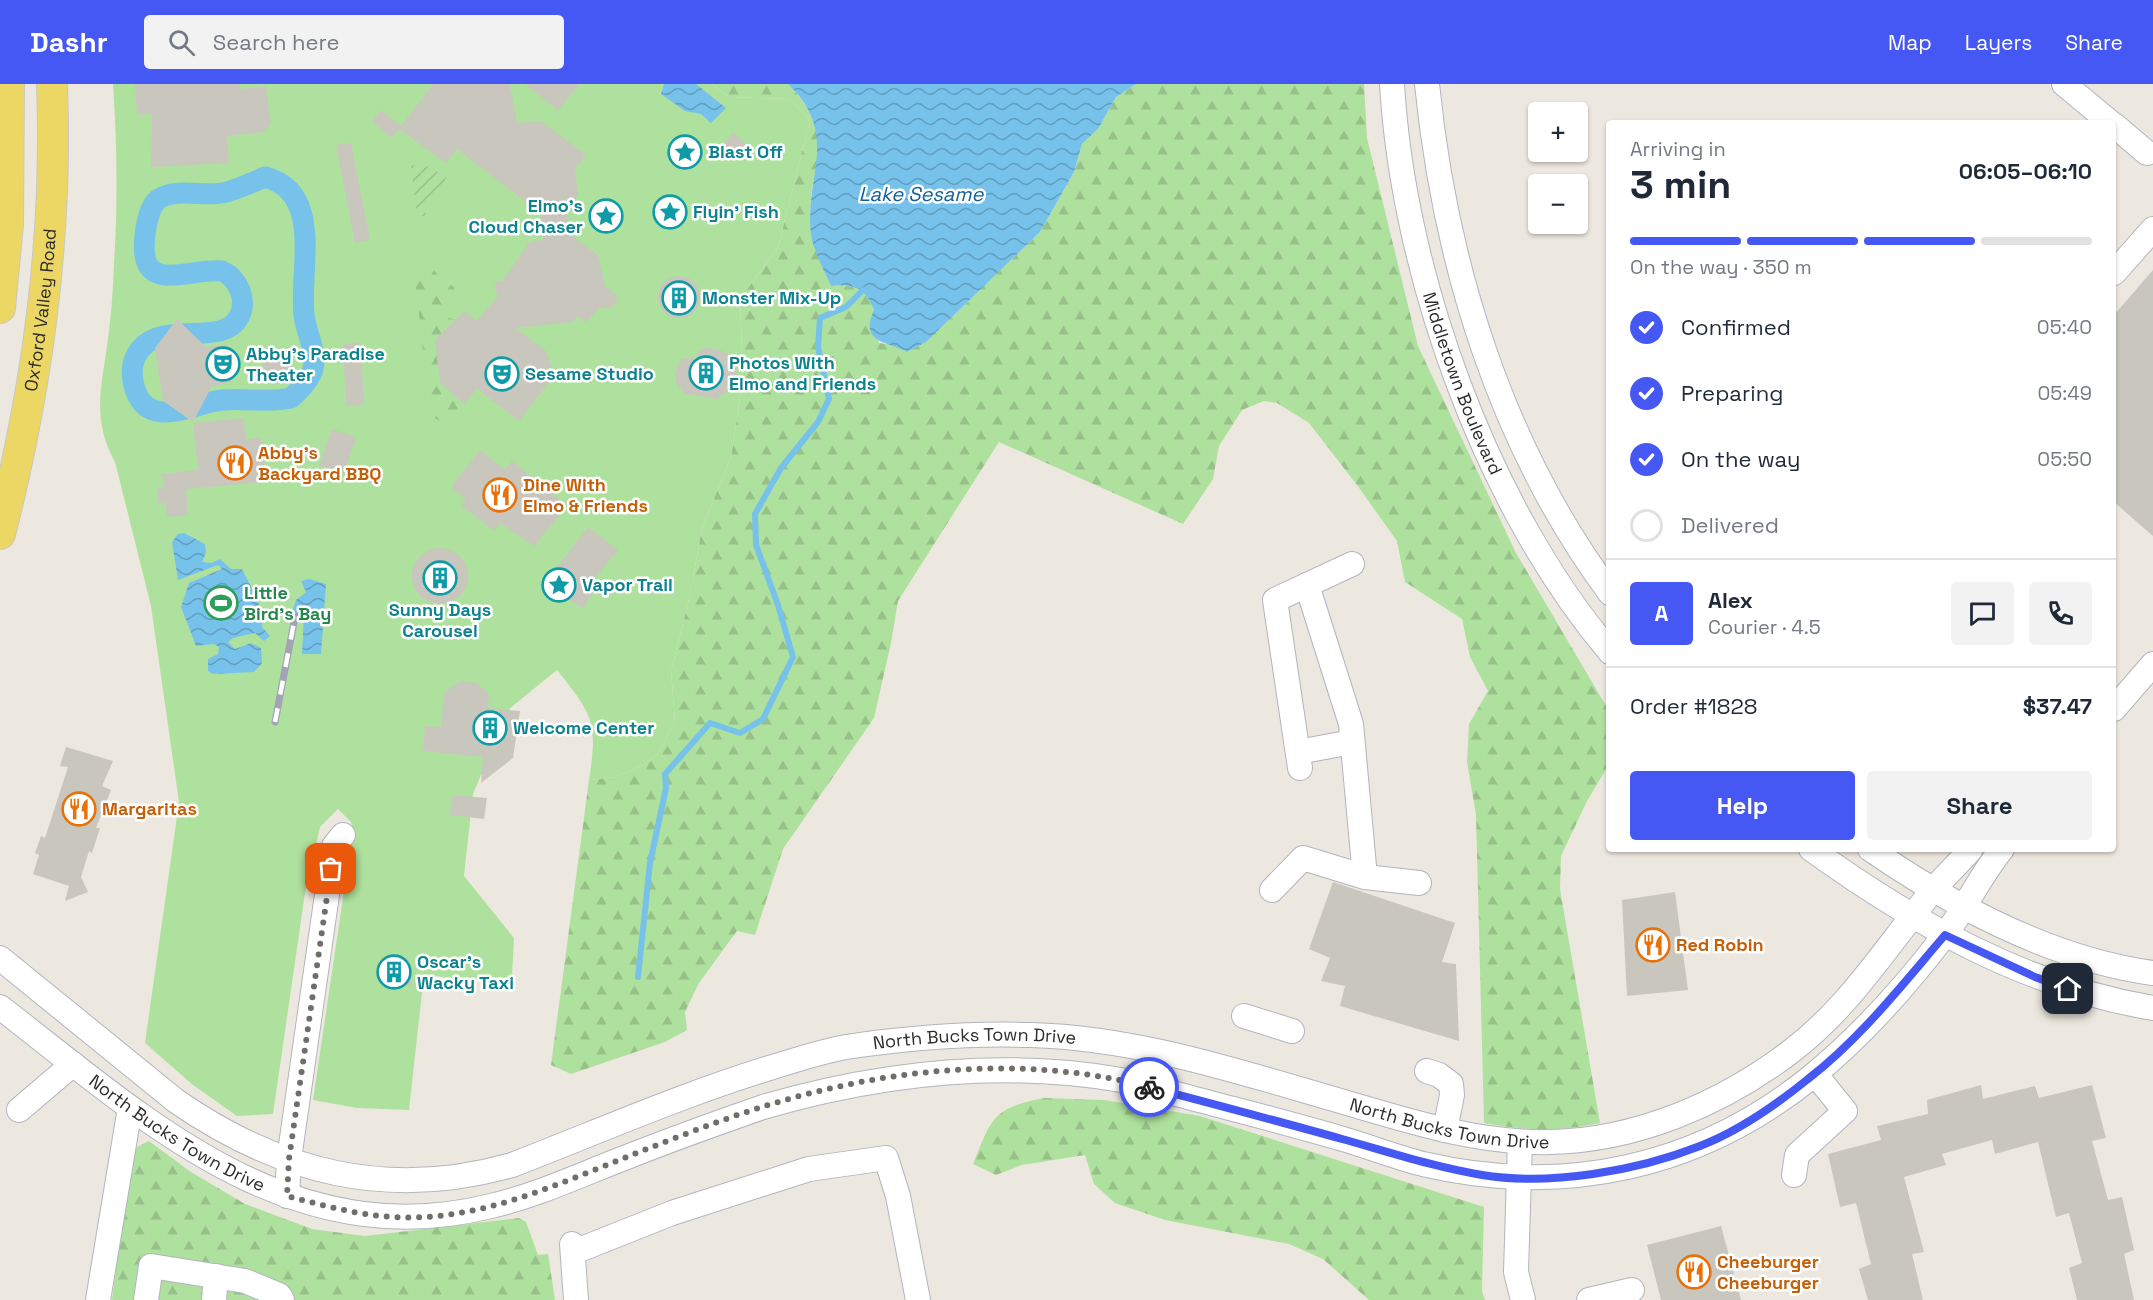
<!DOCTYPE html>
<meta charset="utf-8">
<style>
body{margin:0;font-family:"Space Grotesk",sans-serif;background:#f2f2f3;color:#1f2937;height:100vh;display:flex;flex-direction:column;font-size:22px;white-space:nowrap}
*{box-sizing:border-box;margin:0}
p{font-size:20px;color:#747a83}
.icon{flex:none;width:33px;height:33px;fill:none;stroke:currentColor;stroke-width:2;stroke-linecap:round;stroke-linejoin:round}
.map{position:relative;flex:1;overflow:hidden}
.details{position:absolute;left:1606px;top:36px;width:510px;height:732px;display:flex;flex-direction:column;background:#fff;border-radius:6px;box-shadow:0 2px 4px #0004}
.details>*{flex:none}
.controls{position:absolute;left:1528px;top:18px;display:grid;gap:12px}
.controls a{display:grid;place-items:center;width:60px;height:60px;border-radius:6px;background:#fff;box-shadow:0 2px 4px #0004;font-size:30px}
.pin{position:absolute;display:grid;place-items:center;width:51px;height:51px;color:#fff;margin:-26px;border-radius:12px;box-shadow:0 3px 9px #0006}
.courier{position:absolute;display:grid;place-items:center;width:60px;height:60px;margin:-30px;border:4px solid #4658f3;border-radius:50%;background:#fff;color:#222;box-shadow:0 2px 8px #0007}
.overview em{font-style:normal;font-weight:600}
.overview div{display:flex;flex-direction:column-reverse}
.overview{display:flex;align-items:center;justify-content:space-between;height:102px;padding:0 24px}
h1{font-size:39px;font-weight:600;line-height:45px}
.bar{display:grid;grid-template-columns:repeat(4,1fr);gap:9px 6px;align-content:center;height:72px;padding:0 24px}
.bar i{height:8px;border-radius:4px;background:#e0e1e3}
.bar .selected{background:#4658f3}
.bar p{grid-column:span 4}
.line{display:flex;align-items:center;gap:15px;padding:0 24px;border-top:2px solid #e0e1e3}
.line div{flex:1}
.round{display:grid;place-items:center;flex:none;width:63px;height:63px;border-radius:6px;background:#f2f2f3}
ol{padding:0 24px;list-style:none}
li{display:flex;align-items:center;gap:18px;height:66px}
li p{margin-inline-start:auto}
li .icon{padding:6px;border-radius:50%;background:#4658f3;color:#fff;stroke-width:4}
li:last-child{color:#747a83}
li i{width:33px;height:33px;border:3px solid #e0e1e3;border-radius:50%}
.action{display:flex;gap:12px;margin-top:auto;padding:12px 24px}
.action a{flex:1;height:69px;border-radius:6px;background:#4658f3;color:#fff;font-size:24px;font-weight:600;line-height:69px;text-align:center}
.action a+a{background:#f2f2f3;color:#1f2937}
header{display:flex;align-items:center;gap:36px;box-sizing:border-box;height:84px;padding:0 30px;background:#4658f3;color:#fff}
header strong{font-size:28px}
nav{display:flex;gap:33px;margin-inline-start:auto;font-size:21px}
.search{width:420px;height:54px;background:#f2f2f3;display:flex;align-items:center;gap:15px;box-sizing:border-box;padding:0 21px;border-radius:6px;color:#747a83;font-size:22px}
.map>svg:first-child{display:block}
</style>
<header>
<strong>Dashr</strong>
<div class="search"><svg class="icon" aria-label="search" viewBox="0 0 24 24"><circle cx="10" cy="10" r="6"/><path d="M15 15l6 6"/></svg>Search here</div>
<nav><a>Map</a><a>Layers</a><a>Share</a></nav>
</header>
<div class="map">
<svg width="2153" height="1216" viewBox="0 0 2153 1216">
<defs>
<pattern id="forest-firs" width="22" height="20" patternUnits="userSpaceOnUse" patternTransform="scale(1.5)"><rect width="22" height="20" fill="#afe19e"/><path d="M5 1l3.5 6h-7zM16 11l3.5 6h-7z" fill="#97c188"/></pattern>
<pattern id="garden-furrows" width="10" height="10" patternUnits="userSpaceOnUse" patternTransform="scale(1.5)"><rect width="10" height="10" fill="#afe19e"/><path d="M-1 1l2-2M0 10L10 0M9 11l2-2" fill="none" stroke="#97c188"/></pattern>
<pattern id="water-waves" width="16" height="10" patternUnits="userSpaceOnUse" patternTransform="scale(1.5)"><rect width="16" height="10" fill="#76c2ea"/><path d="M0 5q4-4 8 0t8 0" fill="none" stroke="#619ebe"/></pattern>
</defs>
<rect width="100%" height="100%" fill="#ede8df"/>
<path fill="#afe19e" d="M113,0H712L729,13L790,15L810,36L778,163L740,215L743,294L731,373L702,444L690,511L671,587L675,637L658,670L643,681L615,693L589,696C598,638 593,631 557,586L509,625L518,636L490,691H481L473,710L464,792L514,854L512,892L510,895L495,893L474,896L424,891L409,1026L357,1024L313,1016L353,746L351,738L338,725L320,743L305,809L273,1030L237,1032L193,1001L145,959L179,718L151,522L115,378C92,336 101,306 107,262C111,235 113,207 114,179C118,119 117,60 113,0Z"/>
<g fill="url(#forest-firs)">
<path d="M712,0H788L792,3C799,13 808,23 813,34C827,61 812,90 811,117C809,148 818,174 831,202C875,198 874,224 879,259L894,261L907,268L926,258L1040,148L1074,88L1082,60L1098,45L1116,13L1136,0H1364L1367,54L1418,262L1516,469L1609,627V680L1587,717L1561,772L1560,805L1600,1039C1558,1048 1526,1047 1484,1039L1476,731L1467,678L1469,640L1488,607L1470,573L1462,535L1405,498L1397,457L1357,401L1309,339L1277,319L1264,317L1242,326L1219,362L1213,395L1183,440L999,358L898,517L891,559L874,634L783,765L755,851L737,847L699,899L685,928L687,946L665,958L571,990L551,981L589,696L615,693L643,681L658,670L675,637L671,587L690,511L702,444L731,373L743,294L740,215L778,163L810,36L790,15L729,13Z"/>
<polygon points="428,179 442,196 454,203 455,214 447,218 447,233 455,236 436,257 440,299 464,320 449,343 430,331 415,195"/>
<path d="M1044,1014L1104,1016L1200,1032L1484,1123L1482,1207L1485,1216H1369L1323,1175L1289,1160L1165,1136L1115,1119L1094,1100L1085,1071L1022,1081L996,1091L973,1080C992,1034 992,1024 1044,1014Z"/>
<polygon points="149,1057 191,1088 245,1120 312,1145 365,1152 519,1134 526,1138 538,1171 548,1170 555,1216 112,1216 129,1081 137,1063"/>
</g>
<path fill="url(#garden-furrows)" d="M424,80L446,93C442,109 428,115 425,132H417L411,82Z"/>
<g fill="url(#water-waves)">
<polygon points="664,0 696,0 726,24 711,39 701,30 685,27 661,10"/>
<path d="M788,0H1136L1116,13L1098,45L1082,60L1074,88L1040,148L926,258L907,268C886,257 859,259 874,226C865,204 855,200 831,202C825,189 813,165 811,151C804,91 841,51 788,0Z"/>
<path d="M184,449L205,460L206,469L202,478L211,479L220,475L231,485H242C251,504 264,522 262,543L270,552L264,557L255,549L233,554L228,558L235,565L251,559L261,564L262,579L254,588L213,590L208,587V575L218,570L219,563L214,560L196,562L181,523L189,499L222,485L218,481L178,496L172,458L178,450Z"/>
<polygon points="309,495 326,500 321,570 302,570 304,531 297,539 289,537 296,516 306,508 301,497"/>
</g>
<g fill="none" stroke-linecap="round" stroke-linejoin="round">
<polyline stroke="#76c2ea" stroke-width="6" points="638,893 650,779 666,704 665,690 710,639 740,649 763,635 793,573 778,521 756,461 755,430 781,384 818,338 829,315 818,263 820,234 846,223 863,206"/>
<path stroke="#76c2ea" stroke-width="21" d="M265,93C324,108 299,186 304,231C306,249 317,266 313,285C310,296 300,306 291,314C268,319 246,314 223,316C195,318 149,348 135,305C131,294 131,280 137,270C158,233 222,265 239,233C248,216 238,194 222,187C185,184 134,215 146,144C148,133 151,118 162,113C179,105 204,112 222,109C236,106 251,99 265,93Z"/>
</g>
<g fill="#c9c6bd">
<polygon points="135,0 240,0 240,5 266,2 271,40 263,48 227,52 229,79 151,83 152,30 137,31"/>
<polygon points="433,0 510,0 517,39 541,37 586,71 575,85 578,111 566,126 569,148 572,147 573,153 598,171 605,202 616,210 617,218 611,224 599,224 586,238 578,232 573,238 515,244 546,267 554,292 519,337 477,305 464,320 440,299 435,256 464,227 477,237 497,213 495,197 502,197 530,158 543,156 540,129 457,65 446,79 399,45 401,43 392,54 372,38 381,26 401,42"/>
<polygon points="525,0 579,0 558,26"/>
<polygon points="733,49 749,62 735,78 719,65"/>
<polygon points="351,59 370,156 355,159 336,61"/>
<polygon points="2153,186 2153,452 2114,418 2114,231"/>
<circle cx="679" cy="213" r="21"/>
<polygon points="177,235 206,263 226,260 227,270 234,269 237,287 230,288 232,298 212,302 193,338 163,317 155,264"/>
<polygon points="361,259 364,321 346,322 343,260"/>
<polygon points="706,263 726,268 736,282 737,290 731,305 716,315 685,310 676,299 675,289 681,275 697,273 697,268"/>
<polygon points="274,264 284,266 296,289 274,301 262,280 266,269"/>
<polygon points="244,334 246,355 261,354 265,398 186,405 188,431 167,433 166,419 158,420 157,404 164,403 162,390 198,386 193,339"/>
<polygon points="332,345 356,353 344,390 319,382"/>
<polygon points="480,366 505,386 512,377 564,419 559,425 562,428 534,462 500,439 494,447 461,421 466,415 451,403"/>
<polygon points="588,443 618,466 593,496 599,500 583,524 543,501"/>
<circle cx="440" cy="492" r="28"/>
<polygon points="460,597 477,599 489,610 488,624 520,627 513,674 481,699 483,673 423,667 425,642 441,643 444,609"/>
<polygon points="66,663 113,677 102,702 111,706 96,744 100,744 92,769 89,767 81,793 88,808 65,817 69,802 33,790 39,771 35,769 41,752 45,754 68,683 60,682"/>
<polygon points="452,711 487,714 484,735 450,731"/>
<polygon points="1333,798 1455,839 1442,878 1456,880 1459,957 1340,922 1345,902 1321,897 1330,874 1309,865"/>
<polygon points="1675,808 1688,906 1627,912 1622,816"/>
<polygon points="408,874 412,901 385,904 385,898 380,899 377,878"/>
<polygon points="1981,1001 1983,1015 2035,1002 2039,1014 2092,1001 2106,1054 2092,1057 2108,1116 2122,1113 2134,1166 2124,1170 2134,1216 2077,1216 2069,1184 2082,1179 2069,1129 2056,1133 2038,1058 1995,1070 1992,1056 1942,1070 1946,1081 1904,1093 1924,1168 1912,1170 1923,1216 1868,1216 1859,1185 1871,1180 1856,1119 1840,1123 1828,1070 1881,1056 1877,1042 1928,1030 1927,1016"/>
<polygon points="1721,1142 1741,1216 1661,1216 1647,1161"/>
</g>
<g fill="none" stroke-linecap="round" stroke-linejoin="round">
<g stroke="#b2b4bf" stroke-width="26">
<g id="minor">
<path id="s1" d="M1392,0C1403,189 1486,422 1610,568"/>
<path d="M1427,0C1445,180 1501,362 1610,509"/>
<polyline points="2064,0 2111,39"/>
<polyline points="2114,41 2147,69"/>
<polyline points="2114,189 2153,145"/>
<polyline points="1307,501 1351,640 1365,793"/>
<polyline points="2114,625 2153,580"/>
<polyline points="1298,668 1352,658"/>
<polyline points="1300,684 1275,516 1352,480"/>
<path d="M1811,765C1914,839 2026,903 2153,924"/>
<path d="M1870,765C1954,823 2051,875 2153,889"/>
<polyline points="1272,806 1303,774 1365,793 1419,799"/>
<path id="s2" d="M0,874L176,1017C280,1089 388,1116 512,1081C600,1047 686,1009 776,982C799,975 823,967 846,963C907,954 971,949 1031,951C1142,954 1249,991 1354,1021C1418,1040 1484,1060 1551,1058C1637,1056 1721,1020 1789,969C1850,923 1886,863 1933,806C1945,792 1959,779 1971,765"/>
<path id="s3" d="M0,923C146,1036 290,1172 491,1122C538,1111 582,1090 627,1073C672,1055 717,1039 763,1023C880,989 999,975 1121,996C1144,1000 1166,1008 1188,1013C1240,1027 1292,1040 1343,1055C1370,1063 1396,1073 1423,1080C1563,1113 1698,1084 1810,994C1859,954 1906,902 1944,852C1966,824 1980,792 2002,765"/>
<polyline points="1244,932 1292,947"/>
<polyline points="1427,987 1439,991 1451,1000 1452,1011 1445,1046"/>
<polyline points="19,1026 73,980"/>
<polyline points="1520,1058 1516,1188 1523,1216"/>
<polyline points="1794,1091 1797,1071 1845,1027 1815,990"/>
<polyline points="287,1112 289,1075 334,762 343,751"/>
<polyline points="572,1160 576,1216"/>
<polyline points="574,1168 672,1129 809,1085 886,1074 898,1112 918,1216"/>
<polyline points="98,1216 130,1024"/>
<polyline points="146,1216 151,1182 245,1197 279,1211 282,1216"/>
<polyline points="214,1216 216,1192"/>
<polyline points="1589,1216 1632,1206"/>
</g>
</g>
<g stroke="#c8c8c8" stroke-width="32">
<g id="major">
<polyline points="0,224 8,140 9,0"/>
<path id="s4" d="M0,450C38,302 58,152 52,0"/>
</g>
</g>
<use href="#minor" stroke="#fff" stroke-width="24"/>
<use href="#major" stroke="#ecd765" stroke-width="30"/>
<g stroke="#a2a3b5" stroke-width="7">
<polyline id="rail" points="275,638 295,533"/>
</g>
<use href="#rail" stroke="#fff" stroke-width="4.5" stroke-dasharray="14" stroke-linecap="butt"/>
</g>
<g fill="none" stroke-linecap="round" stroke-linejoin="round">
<path stroke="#706e6b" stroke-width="6" stroke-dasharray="0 10.8" d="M331,785L289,1075L287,1112C322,1121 357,1131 394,1133C475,1138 551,1103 624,1074C670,1056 717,1037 765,1022C887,984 1024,970 1149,1003"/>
<path stroke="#4658f3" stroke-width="8" d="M1149,1003C1213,1020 1278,1037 1342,1055C1389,1068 1434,1083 1482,1091C1550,1102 1637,1087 1700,1062C1739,1047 1776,1021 1808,995C1860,955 1902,901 1945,851L2035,893L2068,905"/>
</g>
<defs>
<g id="sight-ring" transform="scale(1.725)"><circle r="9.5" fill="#fff" stroke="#0f9aa8" stroke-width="1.5"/><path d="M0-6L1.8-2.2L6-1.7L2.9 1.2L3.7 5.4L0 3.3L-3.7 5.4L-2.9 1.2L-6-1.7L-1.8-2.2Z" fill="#0f9aa8"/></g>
<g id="building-ring" transform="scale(1.725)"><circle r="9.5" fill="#fff" stroke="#0f9aa8" stroke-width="1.5"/><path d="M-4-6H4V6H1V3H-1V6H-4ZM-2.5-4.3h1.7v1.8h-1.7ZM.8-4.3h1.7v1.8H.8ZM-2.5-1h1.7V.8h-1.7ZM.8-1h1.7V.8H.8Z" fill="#0f9aa8"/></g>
<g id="theatre-ring" transform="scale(1.725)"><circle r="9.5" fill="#fff" stroke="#0f9aa8" stroke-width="1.5"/><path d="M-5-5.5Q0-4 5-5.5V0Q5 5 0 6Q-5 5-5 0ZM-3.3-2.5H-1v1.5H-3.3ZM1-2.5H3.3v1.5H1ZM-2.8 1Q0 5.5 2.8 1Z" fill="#0f9aa8"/></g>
<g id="restaurant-ring" transform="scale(1.725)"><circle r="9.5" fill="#fff" stroke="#e8710a" stroke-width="1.5"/><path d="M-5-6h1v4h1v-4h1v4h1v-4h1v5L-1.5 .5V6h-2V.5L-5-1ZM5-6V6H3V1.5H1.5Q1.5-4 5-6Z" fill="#e8710a"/></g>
<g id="stadium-ring" transform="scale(1.725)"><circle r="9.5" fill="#fff" stroke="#2e9e5b" stroke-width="1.5"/><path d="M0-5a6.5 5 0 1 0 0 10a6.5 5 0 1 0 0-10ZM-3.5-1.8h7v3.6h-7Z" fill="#2e9e5b"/></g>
</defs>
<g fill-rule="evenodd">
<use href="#sight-ring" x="685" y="68"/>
<use href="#sight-ring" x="670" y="128"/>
<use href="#sight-ring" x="606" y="132"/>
<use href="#building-ring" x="679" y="214"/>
<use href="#theatre-ring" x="223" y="280"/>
<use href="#building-ring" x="706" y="289"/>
<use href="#theatre-ring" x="502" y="290"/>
<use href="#restaurant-ring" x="235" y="379"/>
<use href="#restaurant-ring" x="500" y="411"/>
<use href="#building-ring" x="440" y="494"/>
<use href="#sight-ring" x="559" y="501"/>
<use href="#stadium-ring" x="221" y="519"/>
<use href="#building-ring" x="490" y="644"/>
<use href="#restaurant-ring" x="79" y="725"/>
<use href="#restaurant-ring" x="1653" y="861"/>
<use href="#building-ring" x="394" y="888"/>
<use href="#restaurant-ring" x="1694" y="1188"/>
</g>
<g text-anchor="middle" stroke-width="5" stroke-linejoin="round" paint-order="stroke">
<g font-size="18" font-weight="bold" fill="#0d838f" stroke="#fff" text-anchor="start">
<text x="708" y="74">Blast Off</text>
<text x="583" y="128" text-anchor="end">Elmo's<tspan x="583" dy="21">Cloud Chaser</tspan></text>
<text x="693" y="134">Flyin' Fish</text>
<text x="702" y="220">Monster Mix-Up</text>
<text x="246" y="276">Abby's Paradise<tspan x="246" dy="21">Theater</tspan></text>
<text x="729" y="285">Photos With<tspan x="729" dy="21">Elmo and Friends</tspan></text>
<text x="525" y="296">Sesame Studio</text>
<text x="582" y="507">Vapor Trail</text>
<text x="440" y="532" text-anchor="middle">Sunny Days<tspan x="440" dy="21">Carousel</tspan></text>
<text x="513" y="650">Welcome Center</text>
<text x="417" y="884">Oscar's<tspan x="417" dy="21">Wacky Taxi</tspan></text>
</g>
<g font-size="18" fill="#2c2c2c" stroke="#fff">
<text dy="6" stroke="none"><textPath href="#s4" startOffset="228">Oxford Valley Road</textPath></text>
<text dy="6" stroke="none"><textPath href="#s1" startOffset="309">Middletown Boulevard</textPath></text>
<text dy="6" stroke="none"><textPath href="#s2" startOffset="1065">North Bucks Town Drive</textPath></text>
<text dy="6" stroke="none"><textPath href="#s2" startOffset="1551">North Bucks Town Drive</textPath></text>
<text dy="6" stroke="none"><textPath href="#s3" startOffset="218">North Bucks Town Drive</textPath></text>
</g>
<g font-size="18" font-weight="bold" fill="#c56008" stroke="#fff" text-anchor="start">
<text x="258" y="375">Abby's<tspan x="258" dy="21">Backyard BBQ</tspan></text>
<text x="523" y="407">Dine With<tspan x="523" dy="21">Elmo &amp; Friends</tspan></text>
<text x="102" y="731">Margaritas</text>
<text x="1676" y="867">Red Robin</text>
<text x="1717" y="1184">Cheeburger<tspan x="1717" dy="21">Cheeburger</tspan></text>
</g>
<g font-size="18" font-weight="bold" fill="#27864d" stroke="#fff" text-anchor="start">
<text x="244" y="515">Little<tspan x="244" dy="21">Bird's Bay</tspan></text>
</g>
<g font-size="20" font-style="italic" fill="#136099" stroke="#fff">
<text x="921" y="117">Lake Sesame</text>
</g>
</g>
</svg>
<div class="controls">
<a>+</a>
<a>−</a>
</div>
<div class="pin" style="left:331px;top:785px;background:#ea580c"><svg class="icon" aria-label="bag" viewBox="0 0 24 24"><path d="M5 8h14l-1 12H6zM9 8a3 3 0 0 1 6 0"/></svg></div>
<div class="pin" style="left:2068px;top:905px;background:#1f2937"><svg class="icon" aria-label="home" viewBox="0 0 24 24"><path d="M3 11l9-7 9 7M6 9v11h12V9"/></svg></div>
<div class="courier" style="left:1149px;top:1003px"><svg class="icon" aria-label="bike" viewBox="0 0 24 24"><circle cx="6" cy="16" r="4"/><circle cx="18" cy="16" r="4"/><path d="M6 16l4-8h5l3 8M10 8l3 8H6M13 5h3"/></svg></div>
<section class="details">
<div class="overview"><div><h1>3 min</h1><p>Arriving in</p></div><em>06:05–06:10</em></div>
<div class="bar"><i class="selected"></i><i class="selected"></i><i class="selected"></i><i></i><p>On the way · 350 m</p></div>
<ol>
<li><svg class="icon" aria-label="check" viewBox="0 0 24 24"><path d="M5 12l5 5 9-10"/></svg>Confirmed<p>05:40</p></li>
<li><svg class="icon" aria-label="check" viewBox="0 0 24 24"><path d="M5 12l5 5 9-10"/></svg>Preparing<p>05:49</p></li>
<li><svg class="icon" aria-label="check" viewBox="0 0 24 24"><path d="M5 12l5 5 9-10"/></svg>On the way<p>05:50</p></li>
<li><i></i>Delivered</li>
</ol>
<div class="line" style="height:108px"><b class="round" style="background:#4658f3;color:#fff">A</b><div><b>Alex</b><p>Courier · 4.5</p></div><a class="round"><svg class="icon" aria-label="chat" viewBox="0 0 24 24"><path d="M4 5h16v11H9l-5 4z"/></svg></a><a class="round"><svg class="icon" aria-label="phone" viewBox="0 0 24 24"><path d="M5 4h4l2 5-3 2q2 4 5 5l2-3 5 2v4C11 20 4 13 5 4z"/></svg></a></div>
<div class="line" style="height:78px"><div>Order #1828</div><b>$37.47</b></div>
<div class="action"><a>Help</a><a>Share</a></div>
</section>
</div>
